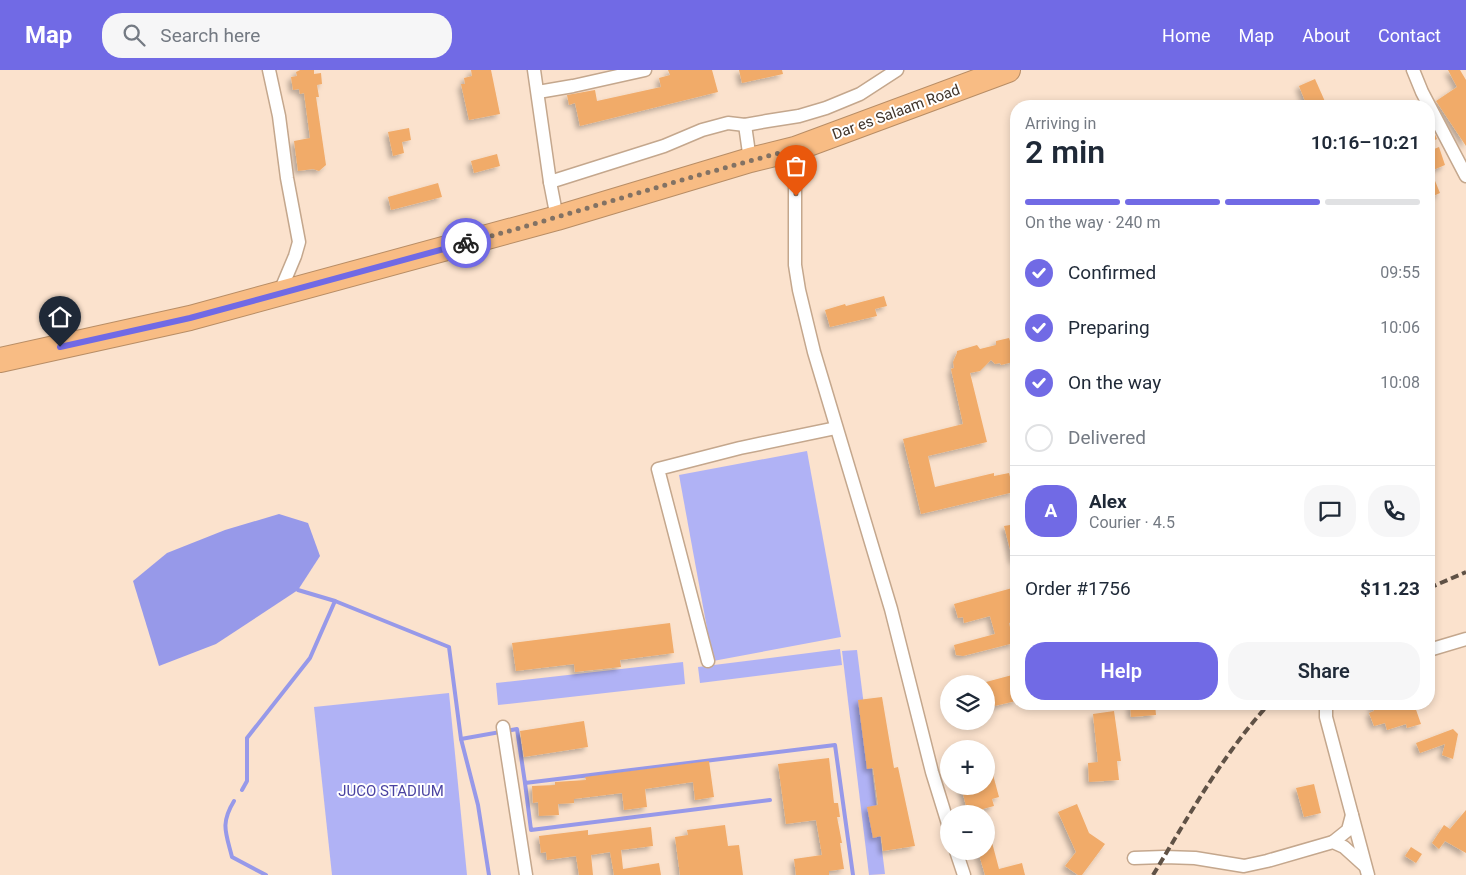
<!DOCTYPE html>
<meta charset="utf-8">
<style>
body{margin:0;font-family:Roboto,sans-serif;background:#f6f6f7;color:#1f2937;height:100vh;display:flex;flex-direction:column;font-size:19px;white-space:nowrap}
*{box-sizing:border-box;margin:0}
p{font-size:16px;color:#747a83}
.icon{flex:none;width:28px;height:28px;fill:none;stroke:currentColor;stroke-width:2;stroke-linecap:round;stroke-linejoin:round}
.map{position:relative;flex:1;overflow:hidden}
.sheet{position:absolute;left:1010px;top:30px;width:425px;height:610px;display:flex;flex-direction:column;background:#fff;border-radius:20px;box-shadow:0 2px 8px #0003}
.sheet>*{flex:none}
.buttons{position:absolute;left:940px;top:605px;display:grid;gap:10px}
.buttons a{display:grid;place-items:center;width:55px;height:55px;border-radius:50%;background:#fff;box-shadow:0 2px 8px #0003;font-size:25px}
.pin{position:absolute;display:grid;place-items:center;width:42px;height:42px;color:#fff;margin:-51px -21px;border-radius:50% 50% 50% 0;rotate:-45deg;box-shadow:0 0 5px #0007}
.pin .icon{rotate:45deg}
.courier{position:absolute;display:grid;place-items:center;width:50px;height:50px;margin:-25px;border:4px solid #716ae5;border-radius:50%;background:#fff;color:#222;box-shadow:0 1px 6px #0007}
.head em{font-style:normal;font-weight:600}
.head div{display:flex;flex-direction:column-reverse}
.head{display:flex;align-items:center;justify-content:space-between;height:85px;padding:0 15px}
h1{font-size:32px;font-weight:600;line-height:38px}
.bar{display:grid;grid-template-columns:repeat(4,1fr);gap:8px 5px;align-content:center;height:60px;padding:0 15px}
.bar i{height:6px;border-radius:4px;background:#e0e1e3}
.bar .current{background:#716ae5}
.bar p{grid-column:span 4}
.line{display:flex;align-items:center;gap:12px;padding:0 15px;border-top:1px solid #e0e1e3}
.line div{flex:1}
.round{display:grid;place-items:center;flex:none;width:52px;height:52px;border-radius:20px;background:#f6f6f7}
ol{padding:0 15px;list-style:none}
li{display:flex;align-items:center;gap:15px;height:55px}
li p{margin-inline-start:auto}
li .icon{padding:5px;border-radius:50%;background:#716ae5;color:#fff;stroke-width:4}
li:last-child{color:#747a83}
li i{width:28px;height:28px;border:2px solid #e0e1e3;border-radius:50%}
.cta{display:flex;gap:10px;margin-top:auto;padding:10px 15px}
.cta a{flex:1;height:58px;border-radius:20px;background:#716ae5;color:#fff;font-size:20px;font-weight:600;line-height:58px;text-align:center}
.cta a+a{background:#f6f6f7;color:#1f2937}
header{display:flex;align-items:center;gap:30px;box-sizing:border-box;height:70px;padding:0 25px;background:#716ae5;color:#fff}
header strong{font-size:24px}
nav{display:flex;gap:28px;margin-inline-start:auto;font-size:18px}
.search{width:350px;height:45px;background:#f6f6f7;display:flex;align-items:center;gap:12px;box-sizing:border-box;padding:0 18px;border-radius:20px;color:#747a83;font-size:19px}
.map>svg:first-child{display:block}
</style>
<header>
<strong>Map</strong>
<div class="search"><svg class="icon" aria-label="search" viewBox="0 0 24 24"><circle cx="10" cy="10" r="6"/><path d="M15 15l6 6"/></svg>Search here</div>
<nav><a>Home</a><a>Map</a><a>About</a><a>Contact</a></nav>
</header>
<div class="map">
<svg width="1466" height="805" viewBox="0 0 1466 805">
<defs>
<filter id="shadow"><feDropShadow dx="-3.5" dy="3.5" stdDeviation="2.5" flood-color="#0004"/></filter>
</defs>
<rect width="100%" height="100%" fill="#fbe2cd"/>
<g fill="#b0b2f5">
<polygon points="807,381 841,567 713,591 679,405"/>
<polygon points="840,579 842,595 700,613 698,597"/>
<polygon points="857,580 885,804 869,805 842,581"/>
<polygon points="683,592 685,614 498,635 496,613"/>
<polygon points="449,623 467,805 332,805 314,637"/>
</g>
<polygon fill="#9799e9" points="279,444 308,453 320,486 298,520 216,574 159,596 133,511 167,483 225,460"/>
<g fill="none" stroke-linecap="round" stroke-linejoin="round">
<g stroke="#9799e9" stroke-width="4">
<polyline points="335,531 449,577 461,669 478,735 489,805"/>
<polyline points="461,669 517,659 525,713 835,675 853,805"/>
<polyline points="525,713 531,760 770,730"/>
<polyline points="242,720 247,711 247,668 310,588 335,531 298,520"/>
<path d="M234,731C220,754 226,763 232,787L266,805"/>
</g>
</g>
<g fill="#f1ab69" filter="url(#shadow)">
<polygon points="300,0 314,0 314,4 321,3 322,14 317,15 319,27 316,27 326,95 319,101 313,99 298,101 294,71 310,68 304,23 300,24 299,19 293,20 291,7 297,6 296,2"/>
<polygon points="471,0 491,0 500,44 469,50 461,14 465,14 464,8 472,6"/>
<polygon points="668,0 712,0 718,22 580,56 575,33 569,35 567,25 595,20 597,31 661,17 659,8 670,5"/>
<polygon points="739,0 782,0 783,4 742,13"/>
<polygon points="1448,0 1460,0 1466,10 1466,76 1436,31 1457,17"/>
<polygon points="1315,9 1327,36 1307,36 1299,16"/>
<polygon points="409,58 411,70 402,72 404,83 393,86 388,62"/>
<polygon points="1433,60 1437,69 1431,72 1429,62"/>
<polygon points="1439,77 1445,95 1431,101 1440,123 1429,128 1429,81"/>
<polygon points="497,84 500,96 474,103 471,91"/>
<polygon points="438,113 442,127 391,140 388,127"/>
<polygon points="884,226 887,236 875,239 877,246 830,257 825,240 845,234 846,236"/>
<polygon points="1009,268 1010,271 1016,270 1016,289 1012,290 1013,292 1001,295 1000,293 995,294 991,290 980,301 970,303 987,372 928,386 935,417 994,403 994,406 1009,403 1014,422 921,444 903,369 963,354 951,299 954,298 953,292 957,283 957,281 977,275 980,279 996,275 996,271"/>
<polygon points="1016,454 1016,490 1013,491 1004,456"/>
<polygon points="1016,517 1016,541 1014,542 1016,551 1009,553 1014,573 963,586 956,585 954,575 995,564 990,546 964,553 963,547 958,548 954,534"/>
<polygon points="670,553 674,583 620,590 621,597 575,602 574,594 516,601 512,573"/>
<polygon points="1016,604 1016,631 986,638 986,612"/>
<polygon points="882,627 894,698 898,697 915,776 883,781 881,766 873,768 867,737 878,735 873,698 867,699 858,630"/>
<polygon points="1130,634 1140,634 1140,636 1155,634 1156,645 1131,647"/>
<polygon points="1371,634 1414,634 1421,654 1407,658 1406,654 1387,660 1385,653 1374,656 1369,643 1374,641"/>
<polygon points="1114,641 1121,691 1117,691 1119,710 1089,712 1088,693 1098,692 1093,644"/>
<polygon points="584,651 588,677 524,687 520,661"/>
<polygon points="1453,659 1458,664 1453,689 1442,685 1445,674 1420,683 1416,673"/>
<polygon points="829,688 834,733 838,733 840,747 837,747 842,773 840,773 844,799 829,801 829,805 796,805 794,789 822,785 816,750 786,754 778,694"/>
<polygon points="986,690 989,690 999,727 992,729 994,736 983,739 984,744 968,744 961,716 986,716"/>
<polygon points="709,691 714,727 695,730 693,712 645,719 647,737 624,740 622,723 574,729 574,733 558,734 559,745 539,746 538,732 533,733 532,716 555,715 555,712 586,710 585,707"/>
<polygon points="1314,714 1321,743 1304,747 1296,718"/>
<polygon points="1077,734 1089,763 1105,774 1082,805 1078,805 1065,796 1076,782 1058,742"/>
<polygon points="1466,740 1466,783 1445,771 1439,779 1432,773 1444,755 1450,759"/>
<polygon points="725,755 728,776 739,775 743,805 680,805 675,767 688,765 687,760"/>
<polygon points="651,757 653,776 621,780 623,799 659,793 661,805 614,805 610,782 591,785 593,805 579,805 576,786 547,790 546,782 541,783 539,766 588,760 588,765"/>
<polygon points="989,761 999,799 1022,793 1025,805 985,805 978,781 986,781 986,762"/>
<polygon points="1411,777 1422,784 1416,793 1405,786"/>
</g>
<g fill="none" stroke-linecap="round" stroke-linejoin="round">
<g stroke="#c4a78d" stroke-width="15">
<g id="street">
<polyline points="269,0 279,46 287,108 299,172 295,186 279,224"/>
<polyline points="534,0 550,112 557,148"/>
<polyline points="1413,0 1422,22 1466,106"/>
<polyline points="538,22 573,16 645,0"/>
<polyline points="745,55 750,90"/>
<polyline points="795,79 795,195 799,220 814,282 891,539 932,702 949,757"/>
<polyline points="550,112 664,76 702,60 728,53 745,55 767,51 799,46 826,38 860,24 897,0"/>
<polyline points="1429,580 1466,569"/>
<polyline points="708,591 658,399 740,378 836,358"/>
<polyline points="1326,634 1326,647 1368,805"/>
<polyline points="503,657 526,805"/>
<polyline points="1333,772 1348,760 1352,745"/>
<polyline points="956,781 964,805"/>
<polyline points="1134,788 1164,787 1195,788 1244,796 1267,791 1333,772 1344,777 1365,796"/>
</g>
</g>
<g stroke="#b88d65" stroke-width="26">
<polyline id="highway" points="0,290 190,248 557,148 750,90 795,79 1008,0"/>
</g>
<use href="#street" stroke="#fff" stroke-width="12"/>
<use href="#highway" stroke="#f8bc84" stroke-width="24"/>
<g stroke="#605246" stroke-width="4" stroke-dasharray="8 4" stroke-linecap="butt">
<polyline points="1429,518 1466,502"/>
<path d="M1153,805C1189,746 1222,685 1269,634"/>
</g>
</g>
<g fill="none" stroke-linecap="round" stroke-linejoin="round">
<path stroke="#827264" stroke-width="5" stroke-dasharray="0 9" d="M466,173C576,143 685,107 795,79L796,126"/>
<polyline stroke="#716ae5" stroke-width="6" points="60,277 190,248 466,173"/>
</g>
<g text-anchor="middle" stroke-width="4" stroke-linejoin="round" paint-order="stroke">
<g font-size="15" fill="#41352b" stroke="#fff">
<text transform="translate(896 42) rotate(-20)" y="5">Dar es Salaam Road</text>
</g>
<g font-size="15" fill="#4a43a1" stroke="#fff">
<text x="391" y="726">JUCO STADIUM</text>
</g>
</g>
</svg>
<div class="buttons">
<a><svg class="icon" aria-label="layers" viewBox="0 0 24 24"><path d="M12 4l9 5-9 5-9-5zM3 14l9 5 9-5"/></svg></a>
<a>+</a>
<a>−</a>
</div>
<div class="pin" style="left:796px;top:126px;background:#ea580c"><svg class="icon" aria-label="bag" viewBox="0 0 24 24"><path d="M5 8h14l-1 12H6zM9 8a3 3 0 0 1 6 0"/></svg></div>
<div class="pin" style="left:60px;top:277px;background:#1f2937"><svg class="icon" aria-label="home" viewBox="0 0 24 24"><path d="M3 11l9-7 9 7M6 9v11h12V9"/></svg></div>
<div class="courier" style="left:466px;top:173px"><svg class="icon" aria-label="bike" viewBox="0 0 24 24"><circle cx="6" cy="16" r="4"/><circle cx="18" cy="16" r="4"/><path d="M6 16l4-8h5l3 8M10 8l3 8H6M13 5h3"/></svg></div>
<section class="sheet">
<div class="head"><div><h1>2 min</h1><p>Arriving in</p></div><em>10:16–10:21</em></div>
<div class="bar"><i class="current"></i><i class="current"></i><i class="current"></i><i></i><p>On the way · 240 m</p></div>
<ol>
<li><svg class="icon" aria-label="check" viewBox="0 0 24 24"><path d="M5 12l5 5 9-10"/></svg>Confirmed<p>09:55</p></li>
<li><svg class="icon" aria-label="check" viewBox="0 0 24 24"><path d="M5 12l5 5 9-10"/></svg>Preparing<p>10:06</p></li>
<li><svg class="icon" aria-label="check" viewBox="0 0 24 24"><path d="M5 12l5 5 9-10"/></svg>On the way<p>10:08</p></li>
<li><i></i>Delivered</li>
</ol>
<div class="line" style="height:90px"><b class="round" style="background:#716ae5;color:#fff">A</b><div><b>Alex</b><p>Courier · 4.5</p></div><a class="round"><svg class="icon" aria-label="chat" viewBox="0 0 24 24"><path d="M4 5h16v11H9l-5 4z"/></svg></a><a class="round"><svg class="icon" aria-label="phone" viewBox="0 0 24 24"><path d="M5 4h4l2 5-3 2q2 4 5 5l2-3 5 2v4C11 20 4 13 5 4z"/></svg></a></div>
<div class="line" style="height:65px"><div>Order #1756</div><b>$11.23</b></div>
<div class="cta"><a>Help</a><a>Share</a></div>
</section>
</div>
